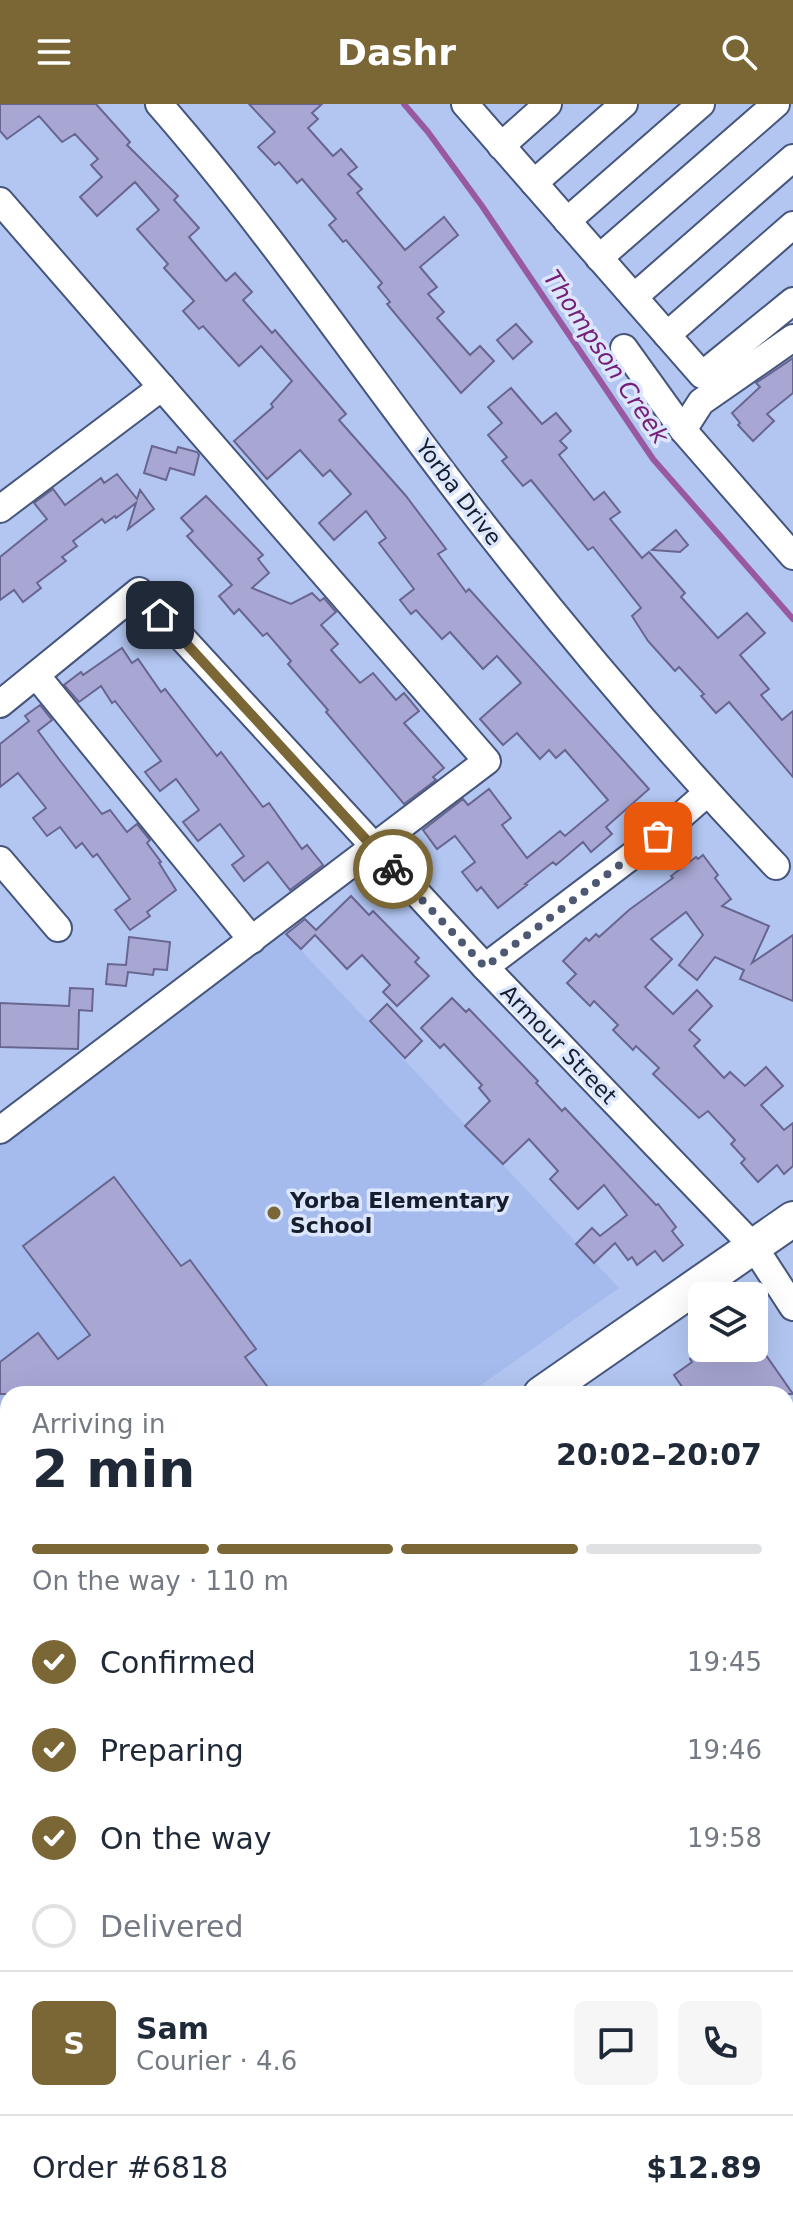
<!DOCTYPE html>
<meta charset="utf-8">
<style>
body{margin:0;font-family:"DejaVu Sans",sans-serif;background:#f6f6f7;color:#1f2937;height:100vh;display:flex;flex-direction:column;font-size:30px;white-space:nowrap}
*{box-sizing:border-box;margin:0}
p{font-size:26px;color:#747a83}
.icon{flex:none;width:44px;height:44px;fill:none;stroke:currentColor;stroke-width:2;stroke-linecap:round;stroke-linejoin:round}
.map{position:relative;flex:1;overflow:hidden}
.sheet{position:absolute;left:0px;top:1282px;width:794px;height:848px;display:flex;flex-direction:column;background:#fff;border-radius:24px 24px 0 0;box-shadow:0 8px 32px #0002}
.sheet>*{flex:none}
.tools{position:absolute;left:688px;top:1178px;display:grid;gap:16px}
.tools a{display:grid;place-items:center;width:80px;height:80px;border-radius:12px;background:#fff;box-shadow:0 8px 32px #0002;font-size:40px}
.pin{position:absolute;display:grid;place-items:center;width:68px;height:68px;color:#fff;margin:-34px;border-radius:16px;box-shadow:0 4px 12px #0006}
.courier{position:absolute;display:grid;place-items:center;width:80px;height:80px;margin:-40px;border:6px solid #7b6635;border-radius:50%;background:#fff;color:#222;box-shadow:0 2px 10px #0007}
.overview em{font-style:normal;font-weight:800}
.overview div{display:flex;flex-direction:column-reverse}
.overview{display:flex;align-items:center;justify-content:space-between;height:136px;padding:0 32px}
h1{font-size:52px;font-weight:800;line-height:60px}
.bar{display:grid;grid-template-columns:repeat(4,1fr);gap:12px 8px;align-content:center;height:96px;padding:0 32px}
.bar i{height:10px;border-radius:6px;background:#e0e1e3}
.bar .current{background:#7b6635}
.bar p{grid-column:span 4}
.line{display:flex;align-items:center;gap:20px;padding:0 32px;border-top:2px solid #e0e1e3}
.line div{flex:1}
.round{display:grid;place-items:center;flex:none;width:84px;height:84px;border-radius:12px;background:#f6f6f7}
ol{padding:0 32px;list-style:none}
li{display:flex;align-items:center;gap:24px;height:88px}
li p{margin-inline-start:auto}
li .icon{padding:8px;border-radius:50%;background:#7b6635;color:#fff;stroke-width:4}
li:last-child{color:#747a83}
li i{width:44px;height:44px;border:4px solid #e0e1e3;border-radius:50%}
header{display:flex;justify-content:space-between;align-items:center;height:104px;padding:0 32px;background:#7b6635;color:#fff;font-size:36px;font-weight:800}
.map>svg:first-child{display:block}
</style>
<header><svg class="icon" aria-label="menu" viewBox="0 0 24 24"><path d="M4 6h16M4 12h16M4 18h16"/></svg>Dashr<svg class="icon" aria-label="search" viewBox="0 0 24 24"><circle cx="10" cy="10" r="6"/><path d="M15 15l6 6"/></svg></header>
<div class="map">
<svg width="793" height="2130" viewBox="0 0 793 2130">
<rect width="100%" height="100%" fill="#b2c6f1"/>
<polygon fill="#a5bbed" points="279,823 619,1184 468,1290 8,1290 8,1458 0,1447 0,1033"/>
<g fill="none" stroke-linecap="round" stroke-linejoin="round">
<polyline stroke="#9859a1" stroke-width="6" points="404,0 428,28 482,102 653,355 793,515"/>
</g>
<g fill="#a8a7d4" stroke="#686690" stroke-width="2">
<polygon points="0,0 96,0 130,38 127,41 178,92 174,96 199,124 189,133 226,177 235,169 252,188 243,196 272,229 275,226 346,310 339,316 406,392 446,445 438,450 466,488 469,485 649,685 606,723 612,730 591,748 583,738 556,761 553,758 525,780 527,781 498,804 481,783 477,787 462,768 475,758 455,732 437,745 423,726 463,695 468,701 489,685 511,714 502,721 527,754 560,727 565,732 608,696 565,646 556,654 549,646 540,655 517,629 503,641 480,615 521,579 497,552 483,565 450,528 442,535 416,506 411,510 400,496 414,485 379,439 386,434 366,407 334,436 319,419 351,390 330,366 323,372 300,346 267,375 234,337 273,303 271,300 292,277 261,242 239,262 203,222 199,225 183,207 194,197 164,164 168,160 137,125 159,106 135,78 97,112 80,93 102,73 91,61 98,55 75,30 62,38 39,12 7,35 0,27"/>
<polygon points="249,0 322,0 312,9 318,15 308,24 333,52 341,45 357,63 348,70 362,85 357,89 405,146 444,113 458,131 420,163 437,183 428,190 444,208 437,214 470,251 480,242 494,257 461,289 387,200 390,198 378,183 382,179 346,136 343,138 329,121 336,115 302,75 297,79 279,58 275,61 258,43 275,28"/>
<polygon points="516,220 532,238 513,255 497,236"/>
<polygon points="793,254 793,289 767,310 774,317 753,337 738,321 740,319 732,309 760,283 756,279"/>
<polygon points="511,284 542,320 556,309 571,327 560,337 567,344 559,351 594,396 604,388 620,408 610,415 642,454 649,448 685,489 681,493 718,534 747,509 765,529 740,551 769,585 761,591 782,616 793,607 793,673 729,598 716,609 701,592 704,590 679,563 675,567 648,537 632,512 641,504 593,443 588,446 531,376 523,382 502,357 507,353 488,331 502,319 488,303"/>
<polygon points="152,342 176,349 178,343 197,348 199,351 194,371 170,364 166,376 144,369"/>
<polygon points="117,370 137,395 140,386 154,405 128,425 136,399 116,414 115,412 105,419 102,415 73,437 77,442 62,453 66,457 37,479 41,484 23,498 14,486 0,496 0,453 47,415 34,399 53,385 65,401 101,374 104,379"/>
<polygon points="206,392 263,451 258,455 269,469 252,484 291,500 312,489 320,497 324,494 336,508 321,521 338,540 331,546 360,579 373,569 396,596 404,589 419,607 404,619 444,664 433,673 436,676 404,700 326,608 328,606 288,560 291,557 267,529 263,532 239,505 234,510 219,492 232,481 187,432 193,427 181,414"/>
<polygon points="676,426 688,441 680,448 652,446"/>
<polygon points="122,544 132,559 138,555 161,588 165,585 217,652 221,648 263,703 269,699 302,745 307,741 323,761 290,786 268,758 244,777 232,761 244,752 220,720 198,737 183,718 199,706 176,675 160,687 145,668 161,657 115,597 112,599 101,582 79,598 64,581 81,568 83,571"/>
<polygon points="40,601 52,616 38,627 61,658 102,710 110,706 127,728 137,720 150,736 147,739 161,758 159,759 176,786 147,808 150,812 130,826 115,806 130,795 97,750 93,753 82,739 76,744 60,723 47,732 33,714 46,704 18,669 0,683 0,640 29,617 25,612"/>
<polygon points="703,751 718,771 715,774 731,795 722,802 769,822 752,859 793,831 793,897 740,875 744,866 715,853 697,876 679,861 703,831 686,808 651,835 672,855 645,883 673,910 697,886 712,902 689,926 700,936 694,942 724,974 730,968 745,982 766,963 783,982 761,1001 784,1026 793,1019 793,1062 784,1070 777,1061 758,1078 741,1059 745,1055 731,1040 735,1036 708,1007 699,1014 653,970 659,964 636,942 633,946 613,926 618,921 594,897 590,902 567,879 576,870 563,857 586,834 589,837 596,830 599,833 629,806 673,774 671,772 696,753 698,755"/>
<polygon points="351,792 369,811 373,807 419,854 415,858 429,872 397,902 383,888 390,881 362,851 347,865 315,831 301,845 286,830 305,815 316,826"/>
<polygon points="129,833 170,838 167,866 154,865 153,871 128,868 126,882 106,880 108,860 126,861"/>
<polygon points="70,884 93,885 92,907 79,906 78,945 0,943 0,899 69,902"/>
<polygon points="452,894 466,908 469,905 538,977 536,979 562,1007 565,1004 656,1101 658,1100 676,1123 672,1127 683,1141 663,1157 655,1147 637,1161 632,1153 628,1156 615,1139 594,1159 576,1140 592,1124 600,1132 627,1111 604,1081 578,1105 550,1075 558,1067 529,1035 503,1060 465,1022 490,997 479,984 482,981 444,940 440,944 421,924"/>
<polygon points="387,900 422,937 405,954 370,917"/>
<polygon points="114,1073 181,1162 190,1156 256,1245 245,1253 273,1290 0,1290 0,1258 38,1229 58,1255 90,1231 23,1142"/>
<polygon points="706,1244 761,1244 793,1290 687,1290 674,1271 692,1258 690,1255"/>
</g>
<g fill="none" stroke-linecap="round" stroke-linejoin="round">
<g stroke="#45557b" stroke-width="30">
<g id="minor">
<path d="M159,0C283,142 386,300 503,446C589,555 681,662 776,762"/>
<polyline points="465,0 702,271 793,197"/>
<polyline points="501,42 548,0"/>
<polyline points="534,79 624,0"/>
<polyline points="0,97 487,657 0,1026"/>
<polyline points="567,117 701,0"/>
<polyline points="599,154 776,0"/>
<polyline points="634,193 793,54"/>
<polyline points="667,231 793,121"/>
<polyline points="624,244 683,326 793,452"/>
<polyline points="683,326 701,298 793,234"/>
<polyline points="0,405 162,283"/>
<polyline points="36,571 252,836"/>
<polyline points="0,600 139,487 485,863 754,1143 793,1203"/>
<polyline points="0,756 58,824"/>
<polyline points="485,863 658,732 707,689"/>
<polyline points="0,1424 8,1435"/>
<polyline points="0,1603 8,1612"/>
<polyline points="786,1816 793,1789"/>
<polyline points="0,1933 8,1922"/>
<polyline points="0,1957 8,1963"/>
<polyline points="0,2028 8,2034"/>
<polyline points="217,2122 228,2130"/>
<polyline points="453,2122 463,2130"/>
<polyline points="111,2130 118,2122"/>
<polyline points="271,2130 277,2122"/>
<polyline points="705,2130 707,2122"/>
</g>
</g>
<g stroke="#45557b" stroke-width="38">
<g id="major">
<polyline points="541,1290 793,1115"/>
<polyline points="0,1670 8,1664"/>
<polyline points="0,1829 8,1836"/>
<polyline points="0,1878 8,1884"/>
<polyline points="310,2122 320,2130"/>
<polyline points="373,2122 383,2130"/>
</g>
</g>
<use href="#minor" stroke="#fff" stroke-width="26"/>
<use href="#major" stroke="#fff" stroke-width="34"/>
</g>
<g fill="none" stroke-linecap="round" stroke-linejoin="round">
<polyline stroke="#4d5872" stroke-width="8" stroke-dasharray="0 14.4" points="393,765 485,863 658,732"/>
<polyline stroke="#7b6635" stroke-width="10" points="160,511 393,765"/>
</g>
<circle fill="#7b6635" stroke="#dce6fd" stroke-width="3" cx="274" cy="1109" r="8"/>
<g text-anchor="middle" stroke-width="7" stroke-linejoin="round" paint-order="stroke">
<g font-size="22" fill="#161d2d" stroke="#dce6fd">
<text transform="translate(459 388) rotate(53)" y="8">Yorba Drive</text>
<text transform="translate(559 940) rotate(46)" y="8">Armour Street</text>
</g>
<g font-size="22" font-weight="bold" fill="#161d2d" stroke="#dce6fd" text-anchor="start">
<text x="290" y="1104">Yorba Elementary<tspan x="290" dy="25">School</tspan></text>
</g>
<g font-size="24" font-style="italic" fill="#742078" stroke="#dce6fd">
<text transform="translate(606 253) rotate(56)" y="8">Thompson Creek</text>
</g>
</g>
</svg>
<div class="tools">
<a><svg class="icon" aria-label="layers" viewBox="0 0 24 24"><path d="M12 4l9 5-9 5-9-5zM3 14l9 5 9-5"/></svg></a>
</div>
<div class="pin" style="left:658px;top:732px;background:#ea580c"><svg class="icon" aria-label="bag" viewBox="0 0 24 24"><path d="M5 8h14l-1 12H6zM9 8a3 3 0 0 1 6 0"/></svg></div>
<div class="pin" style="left:160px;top:511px;background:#1f2937"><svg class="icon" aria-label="home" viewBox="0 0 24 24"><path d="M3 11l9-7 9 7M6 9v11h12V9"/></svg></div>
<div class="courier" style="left:393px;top:765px"><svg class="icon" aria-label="bike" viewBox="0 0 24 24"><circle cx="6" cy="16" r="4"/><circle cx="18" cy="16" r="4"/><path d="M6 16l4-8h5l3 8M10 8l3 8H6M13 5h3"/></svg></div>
<section class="sheet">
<div class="overview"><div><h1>2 min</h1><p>Arriving in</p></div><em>20:02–20:07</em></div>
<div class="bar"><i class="current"></i><i class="current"></i><i class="current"></i><i></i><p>On the way · 110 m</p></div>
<ol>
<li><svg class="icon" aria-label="check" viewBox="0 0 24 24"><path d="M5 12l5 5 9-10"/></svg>Confirmed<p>19:45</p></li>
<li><svg class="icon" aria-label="check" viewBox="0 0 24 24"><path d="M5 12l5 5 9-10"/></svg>Preparing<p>19:46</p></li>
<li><svg class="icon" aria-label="check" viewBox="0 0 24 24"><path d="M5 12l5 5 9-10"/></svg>On the way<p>19:58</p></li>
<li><i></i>Delivered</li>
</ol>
<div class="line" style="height:144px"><b class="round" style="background:#7b6635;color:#fff">S</b><div><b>Sam</b><p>Courier · 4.6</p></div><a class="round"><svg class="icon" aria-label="chat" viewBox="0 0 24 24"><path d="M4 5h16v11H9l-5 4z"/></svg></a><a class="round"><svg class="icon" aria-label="phone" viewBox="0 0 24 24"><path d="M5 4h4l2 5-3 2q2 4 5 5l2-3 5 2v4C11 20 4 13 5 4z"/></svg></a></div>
<div class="line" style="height:104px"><div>Order #6818</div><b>$12.89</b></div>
</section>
</div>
